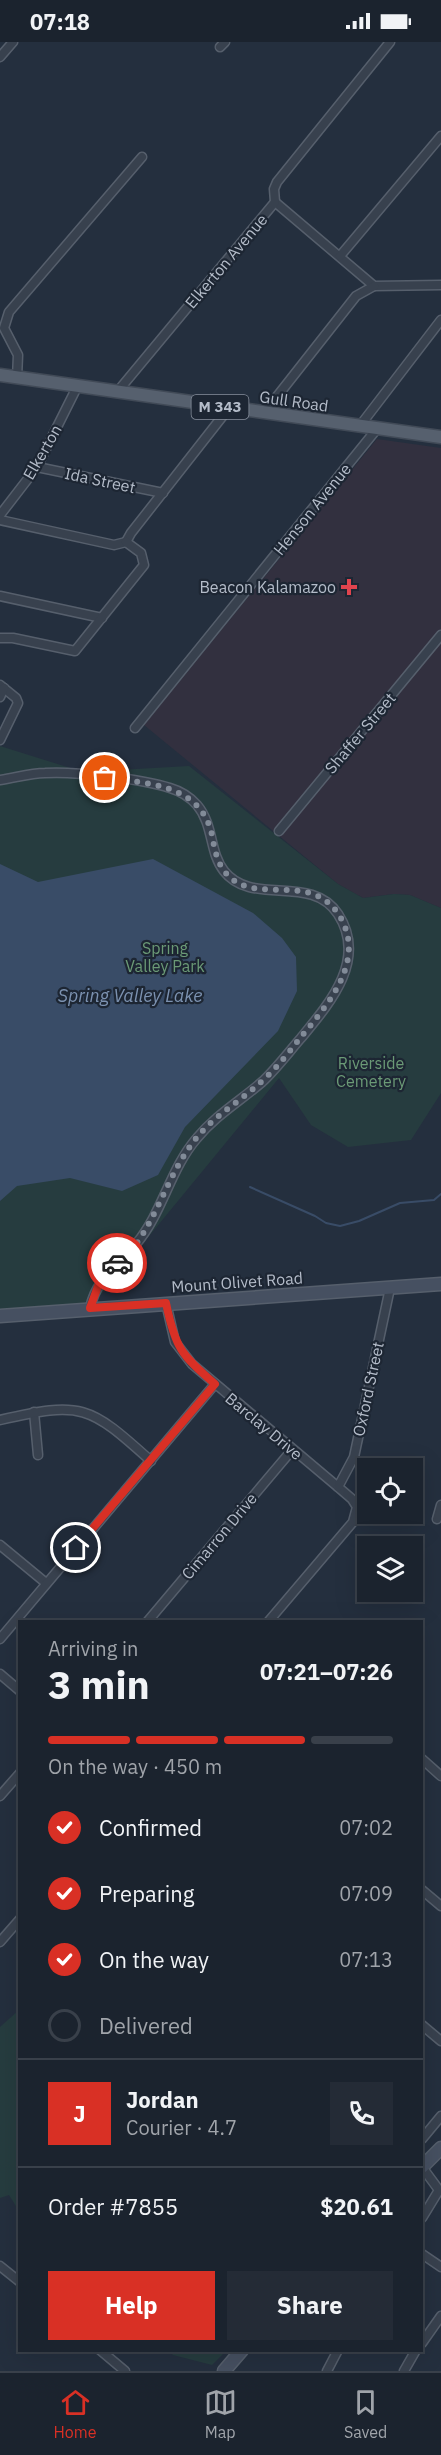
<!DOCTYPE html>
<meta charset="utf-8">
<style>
body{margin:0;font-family:"IBM Plex Sans",sans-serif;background:#242b36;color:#f1f3f6;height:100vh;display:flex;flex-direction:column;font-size:22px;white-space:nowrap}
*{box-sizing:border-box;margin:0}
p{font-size:20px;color:#a0a4aa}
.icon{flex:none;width:33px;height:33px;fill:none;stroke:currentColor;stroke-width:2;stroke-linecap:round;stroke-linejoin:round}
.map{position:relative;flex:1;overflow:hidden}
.drawer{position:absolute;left:18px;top:1578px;width:405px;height:732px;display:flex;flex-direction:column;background:#1b232e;border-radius:0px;box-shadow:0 6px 24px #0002,0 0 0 2px #39404a}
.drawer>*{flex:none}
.tools{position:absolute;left:357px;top:1416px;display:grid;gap:12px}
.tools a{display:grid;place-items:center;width:66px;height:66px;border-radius:0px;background:#1b232e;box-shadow:0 6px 24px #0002,0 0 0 2px #39404a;font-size:30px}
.pin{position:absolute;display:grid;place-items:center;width:51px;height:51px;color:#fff;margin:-26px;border:3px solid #fff;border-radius:50%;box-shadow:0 2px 6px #0007}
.courier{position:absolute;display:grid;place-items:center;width:60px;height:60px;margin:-30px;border:4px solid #d93025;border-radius:50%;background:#fff;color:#222;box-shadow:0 2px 8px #0007}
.summary em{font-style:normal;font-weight:700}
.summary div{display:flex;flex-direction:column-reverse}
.summary{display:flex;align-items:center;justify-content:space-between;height:102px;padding:0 30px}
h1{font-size:39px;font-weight:700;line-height:45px}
.bar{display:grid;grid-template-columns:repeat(4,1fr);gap:9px 6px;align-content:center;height:72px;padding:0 30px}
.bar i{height:8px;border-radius:4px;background:#39404a}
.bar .current{background:#d93025}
.bar p{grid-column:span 4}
.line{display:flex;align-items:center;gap:15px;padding:0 30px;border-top:2px solid #39404a}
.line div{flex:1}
.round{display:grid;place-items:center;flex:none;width:63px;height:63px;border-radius:0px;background:#242b36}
ol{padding:0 30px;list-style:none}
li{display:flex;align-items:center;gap:18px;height:66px}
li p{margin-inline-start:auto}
li .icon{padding:6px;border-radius:50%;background:#d93025;color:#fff;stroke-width:4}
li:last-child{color:#a0a4aa}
li i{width:33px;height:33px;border:3px solid #39404a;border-radius:50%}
.primary-button{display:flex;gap:12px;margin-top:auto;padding:12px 30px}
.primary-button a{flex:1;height:69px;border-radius:0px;background:#d93025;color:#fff;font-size:24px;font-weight:700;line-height:69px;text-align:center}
.primary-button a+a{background:#242b36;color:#f1f3f6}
.status{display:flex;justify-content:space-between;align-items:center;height:42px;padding:0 30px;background:#1b232e;direction:ltr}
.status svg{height:16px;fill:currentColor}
.tabs{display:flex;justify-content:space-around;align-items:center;height:84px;border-top:2px solid #39404a;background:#1b232e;font-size:16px;color:#a0a4aa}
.tabs a{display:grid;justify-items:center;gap:3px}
.tabs .current{color:#d93025}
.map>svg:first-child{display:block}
</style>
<div class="status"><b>07:18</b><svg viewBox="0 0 49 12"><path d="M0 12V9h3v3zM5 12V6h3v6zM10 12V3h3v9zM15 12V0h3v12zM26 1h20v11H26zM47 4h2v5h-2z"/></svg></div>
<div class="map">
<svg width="441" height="2329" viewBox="0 0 441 2329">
<rect width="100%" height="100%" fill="#242f3e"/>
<polygon fill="#32303f" points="377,397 441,406 441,866 410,853 394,852 363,856 338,842 144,683"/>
<g fill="#263c3f">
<polygon points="0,704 83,730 189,724 338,842 363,856 394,852 410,853 441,866 441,1051 411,1098 348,1105 311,1083 279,1036 90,1266 0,1274"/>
<polygon points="19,1968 19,2169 9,2153 0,2156 0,1985"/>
<polygon points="169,2309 226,2309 212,2323 173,2313"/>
</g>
<polygon fill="#394c67" points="153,817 253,871 282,896 296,915 297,949 278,989 185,1085 158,1133 122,1149 70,1136 17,1144 0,1159 0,822 38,840"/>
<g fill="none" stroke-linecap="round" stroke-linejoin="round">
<polyline stroke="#394c67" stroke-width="2" points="250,1145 315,1174 326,1181 340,1184 359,1179 400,1161 434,1158 441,1152"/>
<g stroke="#565f6c" stroke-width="11">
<g id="street">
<polyline points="220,5 225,0"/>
<polyline points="0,15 13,0"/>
<polyline points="275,160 374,244 441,243"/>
<polyline points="340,214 441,94"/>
<polyline points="17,336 18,313 4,286 9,270 142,115"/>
<polyline points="118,349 275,160 274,147 277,140 390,0"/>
<polyline points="264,371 356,254 374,244"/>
<polyline points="359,385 441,278"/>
<polyline points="37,425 163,451"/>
<polyline points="0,473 37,425 78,343"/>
<polyline points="0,478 114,503 126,500"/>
<polyline points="126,500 131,491 229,366"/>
<polyline points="0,554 102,576"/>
<polyline points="0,596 13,596 75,609 144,523 141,511 126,500"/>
<polyline points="0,643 16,656 18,661 0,698"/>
<polyline points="0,655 4,646"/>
<polyline points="135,686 376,388"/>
<path d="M0,738C15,736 30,731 45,731C75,729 142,737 170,746C180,749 190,755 197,763C214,783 209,810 224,829C252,865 311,831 338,872C368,918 329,962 301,996C288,1011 276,1027 262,1040C240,1059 216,1073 197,1096C170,1127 163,1170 136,1202C117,1225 97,1235 90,1266"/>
<polyline points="279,789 441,593"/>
<polyline points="166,1261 175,1300 192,1322 338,1445 352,1457 357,1465 353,1480 268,1580"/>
<polyline points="34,1370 38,1413"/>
<path d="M0,1378C82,1359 89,1363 151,1419"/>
<polyline points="338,1445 354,1415 390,1246"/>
<polyline points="437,1477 441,1463"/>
<polyline points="0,1503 46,1541"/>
<polyline points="147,1580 292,1408"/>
<polyline points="0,1597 215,1342"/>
<polyline points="0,1632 20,1649"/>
<polyline points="422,1717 441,1734"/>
<polyline points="0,1754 20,1731"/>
<polyline points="422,1848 441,1864"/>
<polyline points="0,1900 20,1877"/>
<polyline points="422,1983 441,1999"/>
<polyline points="422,2097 441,2074"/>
<polyline points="422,2176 439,2148 422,2125"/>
<polyline points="422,2212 441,2225"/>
<polyline points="0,2224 20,2240"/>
<polyline points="422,2301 441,2274"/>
<polyline points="100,2308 125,2329"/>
<polyline points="327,2329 338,2308"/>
<polyline points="404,2329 416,2308"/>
</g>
</g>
<g stroke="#565f6c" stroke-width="15">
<g id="secondary">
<polyline points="0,1274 441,1242"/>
<polyline points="422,2125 441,2106"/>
<polyline points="224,2329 242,2308"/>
</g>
</g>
<g stroke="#414a57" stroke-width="15">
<polyline id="primary" points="0,333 441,395"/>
</g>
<use href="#street" stroke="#38414e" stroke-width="8"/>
<use href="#secondary" stroke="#465061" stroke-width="12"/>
<use href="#primary" stroke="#56606e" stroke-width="12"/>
</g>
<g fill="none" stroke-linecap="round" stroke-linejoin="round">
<path stroke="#828b98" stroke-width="6" stroke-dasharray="0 10.8" d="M105,736C147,741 201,742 212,793C215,810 218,826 232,837C261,860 309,832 337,870C369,916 329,961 301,995C289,1010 277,1026 262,1039C240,1060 213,1074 194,1099C171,1129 160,1166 139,1198C133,1207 125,1214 117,1221"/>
<path stroke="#d93025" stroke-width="8" d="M76,1506L215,1342C181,1313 175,1305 166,1261L90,1266L100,1239L117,1221"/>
</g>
<path fill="#e0444e" stroke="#1d2633" stroke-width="2" d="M346 536h6v6h6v6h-6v6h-6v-6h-6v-6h6z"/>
<g text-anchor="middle" stroke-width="4.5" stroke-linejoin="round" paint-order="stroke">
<rect fill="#1d2633" stroke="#878f9c" stroke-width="1.5" x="191.5" y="353" width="57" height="24" rx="4.5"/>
<g font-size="15" font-weight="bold" fill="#b4bcc9">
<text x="220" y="370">M 343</text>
</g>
<g font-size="16" fill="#b4bcc9" stroke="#1d2633">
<text transform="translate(226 219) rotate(-50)" y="6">Elkerton Avenue</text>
<text transform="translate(294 359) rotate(8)" y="6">Gull Road</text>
<text transform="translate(42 410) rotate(-60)" y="6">Elkerton</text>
<text transform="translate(100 438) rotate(12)" y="6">Ida Street</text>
<text transform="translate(312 467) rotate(-51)" y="6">Henson Avenue</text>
<text transform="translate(360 691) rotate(-50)" y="6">Shaffer Street</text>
<text transform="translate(237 1240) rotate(-4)" y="6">Mount Olivet Road</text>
<text transform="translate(368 1347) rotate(-78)" y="6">Oxford Street</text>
<text transform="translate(264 1384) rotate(40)" y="6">Barclay Drive</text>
<text transform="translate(219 1494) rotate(-50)" y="6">Cimarron Drive</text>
</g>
<g font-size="16" fill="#b4bcc9" stroke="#1d2633" text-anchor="end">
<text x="336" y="551">Beacon Kalamazoo</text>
</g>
<g font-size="16" fill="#6b9a76" stroke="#1d2633">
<text x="165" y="912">Spring<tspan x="165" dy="18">Valley Park</tspan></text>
<text x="371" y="1027">Riverside<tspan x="371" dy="18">Cemetery</tspan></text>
</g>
<g font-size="18" font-style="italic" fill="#7c92b1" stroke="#1d2633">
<text x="130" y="960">Spring Valley Lake</text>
</g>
</g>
</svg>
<div class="tools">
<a><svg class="icon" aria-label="locate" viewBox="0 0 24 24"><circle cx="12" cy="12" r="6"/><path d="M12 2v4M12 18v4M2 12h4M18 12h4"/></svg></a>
<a><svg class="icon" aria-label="layers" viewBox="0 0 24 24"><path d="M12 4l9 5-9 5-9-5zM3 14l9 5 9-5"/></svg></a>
</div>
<div class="pin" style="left:105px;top:736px;background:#ea580c"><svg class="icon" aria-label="bag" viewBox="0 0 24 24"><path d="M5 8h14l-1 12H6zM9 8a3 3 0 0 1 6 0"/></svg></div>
<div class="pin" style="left:76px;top:1506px;background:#1f2937"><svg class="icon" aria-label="home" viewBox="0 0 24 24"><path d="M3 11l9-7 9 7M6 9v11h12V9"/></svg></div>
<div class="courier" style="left:117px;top:1221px"><svg class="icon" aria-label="car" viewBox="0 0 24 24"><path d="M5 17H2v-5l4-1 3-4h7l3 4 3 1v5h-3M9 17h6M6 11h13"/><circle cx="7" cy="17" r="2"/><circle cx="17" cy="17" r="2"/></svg></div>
<section class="drawer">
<div class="summary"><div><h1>3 min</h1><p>Arriving in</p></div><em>07:21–07:26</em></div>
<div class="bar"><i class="current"></i><i class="current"></i><i class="current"></i><i></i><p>On the way · 450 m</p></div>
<ol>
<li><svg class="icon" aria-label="check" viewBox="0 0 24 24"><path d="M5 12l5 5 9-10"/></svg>Confirmed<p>07:02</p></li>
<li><svg class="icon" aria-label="check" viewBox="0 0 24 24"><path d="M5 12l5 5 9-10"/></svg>Preparing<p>07:09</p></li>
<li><svg class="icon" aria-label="check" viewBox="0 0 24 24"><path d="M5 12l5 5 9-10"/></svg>On the way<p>07:13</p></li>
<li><i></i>Delivered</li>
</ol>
<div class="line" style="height:108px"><b class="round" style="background:#d93025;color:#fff">J</b><div><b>Jordan</b><p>Courier · 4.7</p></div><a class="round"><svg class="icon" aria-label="phone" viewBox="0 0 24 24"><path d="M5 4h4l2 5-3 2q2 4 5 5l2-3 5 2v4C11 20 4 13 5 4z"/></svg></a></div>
<div class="line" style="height:78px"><div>Order #7855</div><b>$20.61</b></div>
<div class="primary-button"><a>Help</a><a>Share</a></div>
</section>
</div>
<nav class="tabs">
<a class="current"><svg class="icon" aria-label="home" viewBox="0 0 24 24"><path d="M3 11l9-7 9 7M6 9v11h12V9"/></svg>Home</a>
<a><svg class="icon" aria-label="map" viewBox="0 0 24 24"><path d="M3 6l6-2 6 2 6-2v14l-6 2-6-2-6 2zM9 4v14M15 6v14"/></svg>Map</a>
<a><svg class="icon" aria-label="saved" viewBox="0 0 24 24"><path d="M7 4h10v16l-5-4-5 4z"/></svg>Saved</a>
</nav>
